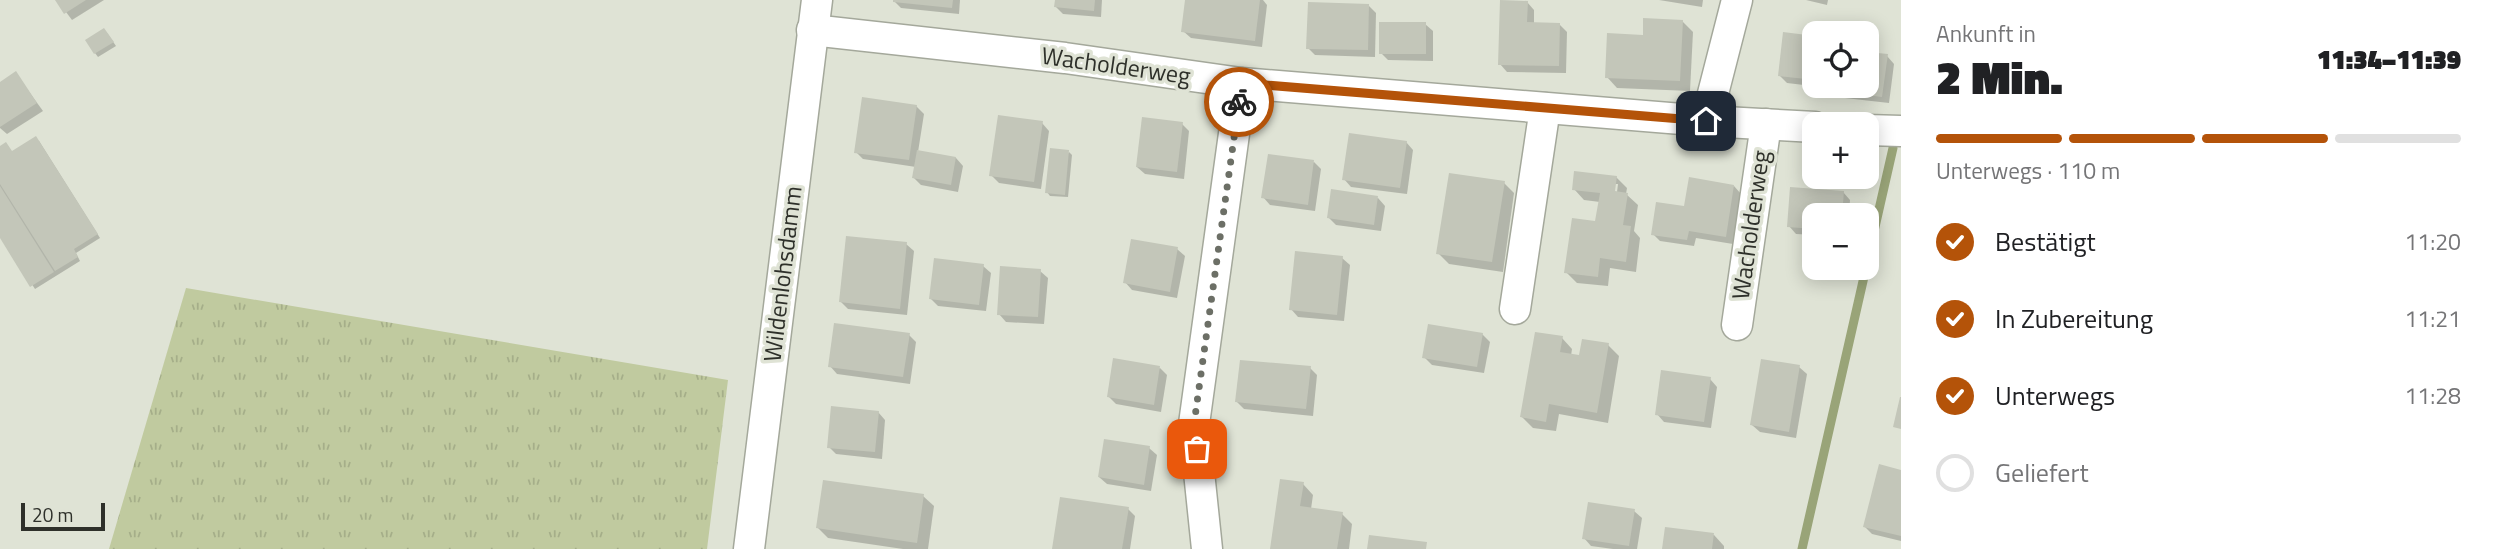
<!DOCTYPE html>
<html lang="de">
<meta charset="utf-8">
<style>
body{margin:0;font-family:"Titillium Web",sans-serif;background:#f2f2f2;color:#202124;height:100vh;display:flex;flex-direction:column;font-size:26px;white-space:nowrap}
*{box-sizing:border-box;margin:0}
p{font-size:23px;color:#757577}
.icon{flex:none;width:38px;height:38px;fill:none;stroke:currentColor;stroke-width:2;stroke-linecap:round;stroke-linejoin:round}
.map{position:relative;flex:1;overflow:hidden}
.drawer{display:flex;flex-direction:column;background:#fff;width:595px}
.drawer>*{flex:none}
.fabs{position:absolute;left:1802px;top:21px;display:grid;gap:14px}
.fabs a{display:grid;place-items:center;width:77px;height:77px;border-radius:14px;background:#fff;box-shadow:0 4px 18px #0003;font-size:35px}
.scale{position:absolute;left:21px;bottom:18px;width:84px;box-sizing:border-box;padding-left:7px;border:4px solid #2e302a;border-top:0;font-size:19px;line-height:24px;white-space:nowrap;color:#2e302a;-webkit-text-stroke:5px #dfe3d5;paint-order:stroke}
.pin{position:absolute;display:grid;place-items:center;width:60px;height:60px;color:#fff;margin:-30px;border-radius:14px;box-shadow:0 4px 10px #0006}
.courier{position:absolute;display:grid;place-items:center;width:70px;height:70px;margin:-35px;border:5px solid #b45309;border-radius:50%;background:#fff;color:#222;box-shadow:0 2px 9px #0007}
.head em{font-style:normal;font-weight:800}
.head div{display:flex;flex-direction:column-reverse}
.head{display:flex;align-items:center;justify-content:space-between;height:119px;padding:0 35px}
h1{font-size:46px;font-weight:800;line-height:52px}
.bar{display:grid;grid-template-columns:repeat(4,1fr);gap:10px 7px;align-content:center;height:84px;padding:0 35px}
.bar i{height:9px;border-radius:5px;background:#e0e0e0}
.bar .active{background:#b45309}
.bar p{grid-column:span 4}
ol{padding:0 35px;list-style:none}
li{display:flex;align-items:center;gap:21px;height:77px}
li p{margin-inline-start:auto}
li .icon{padding:7px;border-radius:50%;background:#b45309;color:#fff;stroke-width:4}
li:last-child{color:#757577}
li i{width:38px;height:38px;border:4px solid #e0e0e0;border-radius:50%}
main{display:flex;flex:1;min-height:0}
.map>svg:first-child{display:block}
</style>
<main>
<div class="map">
<svg width="1901" height="549" viewBox="0 0 1901 549">
<defs>
<pattern id="grass-tufts" width="24" height="20" patternUnits="userSpaceOnUse" patternTransform="scale(1.75)"><rect width="24" height="20" fill="#c0ca9f"/><path d="M3 7l-1-3M5 7V3M7 7l1-3M15 17l-1-3M17 17v-4M19 17l1-3" fill="none" stroke="#a5ae89"/></pattern>
</defs>
<rect width="100%" height="100%" fill="#dfe3d5"/>
<polygon fill="url(#grass-tufts)" points="186,288 728,380 707,549 109,549"/>
<g fill="#0003" fill-rule="evenodd">
<polygon points="57,0 104,0 72,20"/>
<polygon points="893,0 960,0 959,14 901,8"/>
<polygon points="1056,0 1102,0 1101,17 1063,14 1056,7"/>
<polygon points="1187,0 1263,0 1267,5 1262,47 1191,38 1183,31"/>
<polygon points="1659,0 1703,0 1702,7"/>
<polygon points="1806,0 1828,0 1827,5"/>
<polygon points="1527,2 1534,10 1534,24 1559,24 1567,32 1566,73 1507,72 1500,64"/>
<polygon points="1369,6 1376,13 1375,57 1315,55 1308,48"/>
<polygon points="1682,21 1693,32 1690,91 1617,88 1607,77"/>
<polygon points="1425,24 1433,31 1433,61 1388,60 1381,53"/>
<polygon points="107,33 116,46 98,57 95,53"/>
<polygon points="1815,38 1815,86 1867,86 1887,56 1894,64 1889,103 1836,97 1829,88 1787,83 1779,75"/>
<polygon points="16,74 43,111 7,134 0,128 0,84"/>
<polygon points="916,106 924,114 918,152 956,158 963,166 958,192 921,185 914,178 916,167 863,159 856,152"/>
<polygon points="1042,123 1049,131 1041,189 999,183 991,175"/>
<polygon points="1182,124 1189,131 1184,179 1145,174 1137,167"/>
<polygon points="39,141 100,238 76,253 80,261 35,289 0,235 0,148 13,153"/>
<polygon points="1406,142 1413,150 1407,194 1351,187 1344,179"/>
<polygon points="1069,152 1072,155 1068,197 1050,196 1047,192"/>
<polygon points="1314,162 1321,169 1315,211 1270,205 1263,197"/>
<path d="M1616,177L1627,188L1626,194L1638,205L1634,231L1640,238L1636,272L1610,268L1608,286L1577,283L1566,272L1597,223L1600,202L1584,200L1574,189ZM1614,184H1618L1616,200H1613Z"/>
<polygon points="1504,183 1514,193 1503,272 1449,264 1438,253"/>
<polygon points="1734,186 1741,194 1733,244 1696,238 1694,246 1660,241 1653,234 1686,208"/>
<polygon points="1843,192 1850,200 1849,215 1815,215 1815,235 1796,234 1789,226"/>
<polygon points="1378,198 1385,206 1381,231 1336,225 1328,217"/>
<polygon points="906,244 914,251 907,315 848,309 841,302"/>
<polygon points="1177,249 1185,256 1177,298 1132,290 1125,282"/>
<polygon points="1342,258 1350,265 1344,321 1298,317 1291,309"/>
<polygon points="983,266 991,273 986,311 938,306 930,298"/>
<polygon points="1040,271 1048,278 1044,324 1006,322 999,314"/>
<polygon points="1482,334 1490,342 1484,373 1432,365 1424,357"/>
<polygon points="909,335 916,342 910,384 837,374 830,366"/>
<polygon points="1562,338 1572,349 1571,356 1581,357 1608,345 1619,356 1608,423 1559,414 1556,431 1533,428 1522,417"/>
<polygon points="1799,367 1807,374 1796,438 1760,432 1752,425"/>
<polygon points="1160,368 1167,375 1161,412 1116,404 1109,397"/>
<polygon points="1310,368 1317,375 1313,416 1244,409 1237,402"/>
<polygon points="1710,379 1717,387 1711,428 1664,422 1657,414"/>
<polygon points="878,412 885,420 882,459 836,454 829,447"/>
<polygon points="1149,448 1157,455 1151,491 1107,484 1099,477"/>
<polygon points="1901,471 1901,541 1872,534 1865,527"/>
<polygon points="1303,484 1313,495 1311,509 1342,514 1352,524 1349,549 1271,549"/>
<polygon points="923,496 934,506 928,549 903,549 828,538 818,528"/>
<polygon points="1128,509 1135,516 1130,549 1054,549"/>
<polygon points="1634,511 1642,518 1637,549 1613,549 1591,546 1584,538"/>
<polygon points="1714,535 1724,546 1724,549 1663,549"/>
</g>
<g fill="none" stroke-linecap="round" stroke-linejoin="round">
<g stroke="#99a478" stroke-width="9">
<polyline points="1867,262 1893,148"/>
<polyline points="1802,549 1866,268"/>
</g>
</g>
<g fill="#c3c6b9">
<polygon points="55,0 86,0 64,14"/>
<polygon points="893,0 953,0 952,8 893,2"/>
<polygon points="1055,0 1095,0 1094,11 1054,7"/>
<polygon points="1185,0 1260,0 1255,41 1181,32"/>
<polygon points="1500,0 1528,1 1527,22 1560,23 1559,66 1498,65"/>
<polygon points="1308,2 1369,4 1368,50 1306,49"/>
<polygon points="1643,18 1683,20 1680,81 1605,78 1607,33 1643,35"/>
<rect x="1379" y="22" width="47" height="32"/>
<polygon points="104,28 114,42 94,54 85,40"/>
<polygon points="1783,32 1815,36 1815,80 1778,76"/>
<polygon points="1867,52 1888,54 1882,97 1827,90 1827,86 1867,86"/>
<polygon points="16,71 37,103 0,127 0,82"/>
<polygon points="862,97 917,105 909,160 854,153"/>
<polygon points="998,115 1043,121 1034,182 989,176"/>
<polygon points="1142,117 1183,122 1177,172 1136,167"/>
<polygon points="1349,133 1407,141 1400,188 1342,180"/>
<polygon points="36,136 98,234 74,249 78,257 55,271 0,184 0,146 6,142 12,151"/>
<polygon points="1050,148 1069,150 1065,195 1045,193"/>
<polygon points="917,150 956,157 951,185 912,178"/>
<polygon points="1268,154 1314,160 1308,205 1261,198"/>
<polygon points="1574,171 1617,176 1615,191 1628,193 1623,225 1631,226 1626,262 1600,258 1598,277 1564,273 1572,218 1595,221 1600,193 1572,190"/>
<polygon points="1449,173 1505,181 1492,262 1436,254"/>
<polygon points="1689,177 1734,185 1726,237 1689,231 1687,240 1651,235 1656,202 1684,206"/>
<polygon points="0,186 54,272 30,287 0,238"/>
<polygon points="1790,187 1844,191 1842,215 1815,215 1815,229 1787,227"/>
<polygon points="1331,189 1378,196 1374,225 1327,218"/>
<polygon points="846,236 907,242 900,309 839,302"/>
<polygon points="1131,239 1178,247 1170,292 1123,283"/>
<polygon points="1295,251 1343,256 1337,315 1289,310"/>
<polygon points="934,258 984,264 979,305 929,299"/>
<polygon points="1000,266 1041,269 1038,317 997,315"/>
<polygon points="834,323 910,333 903,377 828,367"/>
<polygon points="1428,324 1483,333 1477,367 1422,358"/>
<polygon points="1535,332 1563,336 1560,352 1579,355 1582,339 1609,343 1597,413 1549,404 1546,422 1520,417"/>
<polygon points="1113,358 1160,366 1154,405 1107,397"/>
<polygon points="1761,359 1800,365 1789,432 1750,425"/>
<polygon points="1240,360 1311,366 1306,409 1235,402"/>
<polygon points="1661,370 1711,377 1704,422 1655,415"/>
<polygon points="1900,397 1901,397 1901,429 1893,427"/>
<polygon points="831,406 879,411 875,452 827,448"/>
<polygon points="1104,439 1150,446 1144,485 1098,477"/>
<polygon points="1879,464 1901,470 1901,536 1863,527"/>
<polygon points="1280,479 1304,482 1300,506 1343,512 1337,549 1270,549"/>
<polygon points="823,480 924,494 917,543 816,528"/>
<polygon points="1060,497 1129,507 1122,549 1052,549"/>
<polygon points="1588,502 1635,509 1629,546 1582,539"/>
<polygon points="1665,527 1714,533 1712,549 1662,549"/>
<polygon points="1369,535 1427,542 1426,549 1367,549"/>
</g>
<g fill="none" stroke-linecap="round" stroke-linejoin="round">
<g stroke="#a4a89b" stroke-width="33">
<g id="minor">
<polyline points="812,30 1065,58 1241,83 1706,121 1815,127"/>
<polyline points="1706,121 1737,0"/>
<polyline points="1867,130 1901,131"/>
<polyline points="1515,309 1545,108"/>
<polyline points="1737,325 1766,124"/>
<polyline points="749,549 817,0"/>
<polyline points="1207,549 1194,424 1241,83"/>
</g>
</g>
<use href="#minor" stroke="#fff" stroke-width="30"/>
</g>
<g fill="none" stroke-linecap="round" stroke-linejoin="round">
<polyline stroke="#6c6f66" stroke-width="7" stroke-dasharray="0 12.6" points="1197,449 1194,424 1239,102"/>
<polyline stroke="#b45309" stroke-width="9" points="1239,102 1241,83 1706,121"/>
</g>
<g text-anchor="middle" stroke-width="7" stroke-linejoin="round" paint-order="stroke">
<g font-size="24" fill="#2e302a" stroke="#dfe3d5">
<text transform="translate(1116 66) rotate(8)" y="8">Wacholderweg</text>
<text transform="translate(1751 225) rotate(-82)" y="8">Wacholderweg</text>
<text transform="translate(783 274) rotate(-83)" y="8">Wildenlohsdamm</text>
</g>
</g>
</svg>
<div class="fabs">
<a><svg class="icon" aria-label="locate" viewBox="0 0 24 24"><circle cx="12" cy="12" r="6"/><path d="M12 2v4M12 18v4M2 12h4M18 12h4"/></svg></a>
<a>+</a>
<a>−</a>
</div>
<div class="scale">20 m</div>
<div class="pin" style="left:1197px;top:449px;background:#ea580c"><svg class="icon" aria-label="bag" viewBox="0 0 24 24"><path d="M5 8h14l-1 12H6zM9 8a3 3 0 0 1 6 0"/></svg></div>
<div class="pin" style="left:1706px;top:121px;background:#1f2937"><svg class="icon" aria-label="home" viewBox="0 0 24 24"><path d="M3 11l9-7 9 7M6 9v11h12V9"/></svg></div>
<div class="courier" style="left:1239px;top:102px"><svg class="icon" aria-label="bike" viewBox="0 0 24 24"><circle cx="6" cy="16" r="4"/><circle cx="18" cy="16" r="4"/><path d="M6 16l4-8h5l3 8M10 8l3 8H6M13 5h3"/></svg></div>
</div>
<section class="drawer">
<div class="head"><div><h1>2 Min.</h1><p>Ankunft in</p></div><em>11:34–11:39</em></div>
<div class="bar"><i class="active"></i><i class="active"></i><i class="active"></i><i></i><p>Unterwegs · 110 m</p></div>
<ol>
<li><svg class="icon" aria-label="check" viewBox="0 0 24 24"><path d="M5 12l5 5 9-10"/></svg>Bestätigt<p>11:20</p></li>
<li><svg class="icon" aria-label="check" viewBox="0 0 24 24"><path d="M5 12l5 5 9-10"/></svg>In Zubereitung<p>11:21</p></li>
<li><svg class="icon" aria-label="check" viewBox="0 0 24 24"><path d="M5 12l5 5 9-10"/></svg>Unterwegs<p>11:28</p></li>
<li><i></i>Geliefert</li>
</ol>
</section>
</main>
